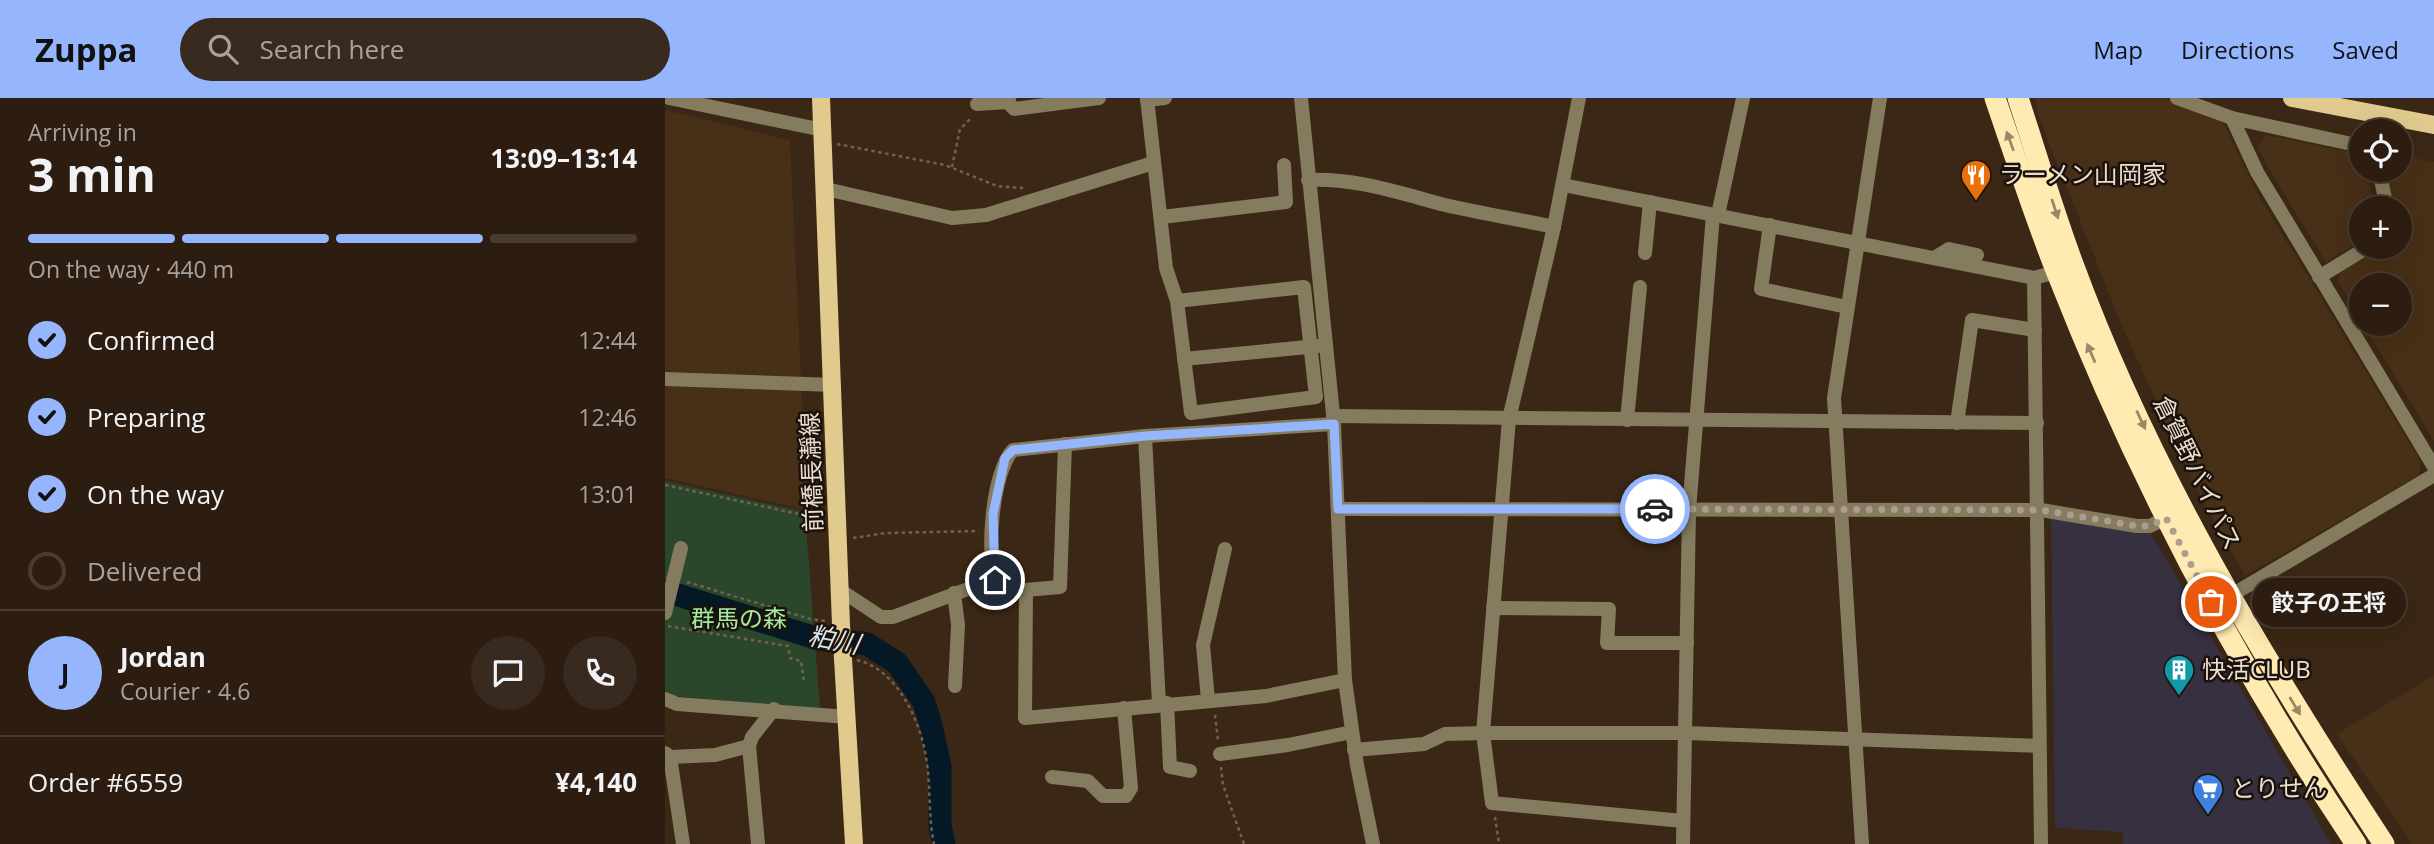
<!DOCTYPE html>
<meta charset="utf-8">
<style>
body{margin:0;font-family:"Open Sans","Noto Sans JP",sans-serif;background:#382a1e;color:#f1f3f6;height:100vh;display:flex;flex-direction:column;font-size:26px;white-space:nowrap}
*{box-sizing:border-box;margin:0}
p{font-size:23px;color:#a6a29f}
.icon{flex:none;width:38px;height:38px;fill:none;stroke:currentColor;stroke-width:2;stroke-linecap:round;stroke-linejoin:round}
.map{position:relative;flex:1;overflow:hidden}
.panel{display:flex;flex-direction:column;background:#2c1d10;width:665px}
.panel>*{flex:none}
.tools{position:absolute;left:1684px;top:21px;display:grid;gap:14px}
.tools a{display:grid;place-items:center;width:63px;height:63px;border-radius:50%;background:#2c1d10;box-shadow:0 7px 28px #0002,0 0 0 2px #483b30;font-size:35px}
.pin{position:absolute;display:grid;place-items:center;width:60px;height:60px;color:#fff;margin:-30px;border:4px solid #fff;border-radius:50%;box-shadow:0 2px 7px #0007}
.courier{position:absolute;display:grid;place-items:center;width:70px;height:70px;margin:-35px;border:5px solid #95b6fd;border-radius:50%;background:#fff;color:#222;box-shadow:0 2px 9px #0007}
.bubble{position:absolute;height:49px;border-radius:24px;background:#2c1d10;box-shadow:0 7px 28px #0002,0 0 0 2px #483b30;font-size:23px;font-weight:700;line-height:49px;text-align:center}
.headline em{font-style:normal;font-weight:700}
.headline div{display:flex;flex-direction:column-reverse}
.headline{display:flex;align-items:center;justify-content:space-between;height:119px;padding:0 28px}
h1{font-size:46px;font-weight:700;line-height:52px}
.bar{display:grid;grid-template-columns:repeat(4,1fr);gap:10px 7px;align-content:center;height:84px;padding:0 28px}
.bar i{height:9px;border-radius:5px;background:#483b30}
.bar .selected{background:#95b6fd}
.bar p{grid-column:span 4}
.line{display:flex;align-items:center;gap:18px;padding:0 28px;border-top:2px solid #483b30}
.line div{flex:1}
.round{display:grid;place-items:center;flex:none;width:74px;height:74px;border-radius:37px;background:#382a1e}
ol{padding:0 28px;list-style:none}
li{display:flex;align-items:center;gap:21px;height:77px}
li p{margin-inline-start:auto}
li .icon{padding:7px;border-radius:50%;background:#95b6fd;color:#111;stroke-width:4}
li:last-child{color:#a6a29f}
li i{width:38px;height:38px;border:4px solid #483b30;border-radius:50%}
header{display:flex;align-items:center;gap:42px;box-sizing:border-box;height:98px;padding:0 35px;background:#95b6fd;color:#111}
header strong{font-size:33px}
nav{display:flex;gap:38px;margin-inline-start:auto;font-size:24px}
.search{width:490px;height:63px;background:#382a1e;display:flex;align-items:center;gap:18px;box-sizing:border-box;padding:0 24px;border-radius:38px;color:#a6a29f;font-size:26px}
main{display:flex;flex:1;min-height:0}
.map>svg:first-child{display:block}
</style>
<header>
<strong>Zuppa</strong>
<div class="search"><svg class="icon" aria-label="search" viewBox="0 0 24 24"><circle cx="10" cy="10" r="6"/><path d="M15 15l6 6"/></svg>Search here</div>
<nav><a>Map</a><a>Directions</a><a>Saved</a></nav>
</header>
<main>
<section class="panel">
<div class="headline"><div><h1>3 min</h1><p>Arriving in</p></div><em>13:09–13:14</em></div>
<div class="bar"><i class="selected"></i><i class="selected"></i><i class="selected"></i><i></i><p>On the way · 440 m</p></div>
<ol>
<li><svg class="icon" aria-label="check" viewBox="0 0 24 24"><path d="M5 12l5 5 9-10"/></svg>Confirmed<p>12:44</p></li>
<li><svg class="icon" aria-label="check" viewBox="0 0 24 24"><path d="M5 12l5 5 9-10"/></svg>Preparing<p>12:46</p></li>
<li><svg class="icon" aria-label="check" viewBox="0 0 24 24"><path d="M5 12l5 5 9-10"/></svg>On the way<p>13:01</p></li>
<li><i></i>Delivered</li>
</ol>
<div class="line" style="height:126px"><b class="round" style="background:#95b6fd;color:#111">J</b><div><b>Jordan</b><p>Courier · 4.6</p></div><a class="round"><svg class="icon" aria-label="chat" viewBox="0 0 24 24"><path d="M4 5h16v11H9l-5 4z"/></svg></a><a class="round"><svg class="icon" aria-label="phone" viewBox="0 0 24 24"><path d="M5 4h4l2 5-3 2q2 4 5 5l2-3 5 2v4C11 20 4 13 5 4z"/></svg></a></div>
<div class="line" style="height:91px"><div>Order #6559</div><b>¥4,140</b></div>
</section>
<div class="map">
<svg width="1769" height="746" viewBox="0 0 1769 746">
<rect width="100%" height="100%" fill="#3b2715"/>
<polygon fill="#363040" points="1386,418 1484,432 1666,746 1458,746 1458,734 1390,730"/>
<g fill="#482f17">
<polygon points="1371,0 1502,0 1550,17 1559,26 1591,93 1756,364 1754,377 1580,478 1530,388 1457,228 1373,17"/>
<polygon points="0,12 125,42 142,412 0,380"/>
<polygon points="1601,37 1696,56 1696,72 1701,72 1710,110 1696,110 1696,142 1661,164 1602,68 1593,49"/>
<polygon points="1734,57 1769,64 1769,343 1698,226 1734,226 1734,187 1696,187 1696,222 1673,184 1675,174 1718,149 1734,149 1734,138 1738,136 1734,130 1734,110 1728,110 1718,72 1734,72"/>
<polygon points="1769,577 1769,746 1747,746 1672,636"/>
</g>
<polygon fill="#2b472b" points="0,383 140,414 155,611 0,597"/>
<g fill="none" stroke-linecap="round" stroke-linejoin="round">
<polyline stroke="#041826" stroke-width="23" points="0,493 154,541 202,546 232,565 259,604 266,627 275,669 275,728 279,746"/>
<g stroke="#726151" stroke-width="2.5" stroke-dasharray="3.5 3.5" stroke-linecap="butt">
<polyline points="172,46 280,67 332,88 358,90"/>
<polyline points="287,69 295,31 307,19"/>
<polyline points="0,387 157,421"/>
<polyline points="188,440 221,435 314,433"/>
<polyline points="22,484 145,521 160,523"/>
<polyline points="3,528 123,548 125,560 136,563 139,583"/>
<path d="M192,562C231,571 255,621 261,659C266,688 263,717 269,746"/>
<polyline points="550,617 553,642"/>
<polyline points="556,669 558,687 579,746"/>
<polyline points="830,719 834,746"/>
</g>
<g stroke="#857b5e" stroke-width="14">
<polyline points="4,0 158,32"/>
<polyline points="344,0 343,4 349,11 434,0"/>
<polyline points="482,0 501,170 512,203 526,315 651,299 639,189 512,203"/>
<polyline points="636,0 669,326 680,582 692,667 708,746"/>
<polyline points="914,0 889,129 844,321 818,635 827,705 1018,723"/>
<polyline points="1512,0 1567,20 1696,48"/>
<polyline points="482,2 500,0"/>
<polyline points="312,6 343,4"/>
<polyline points="1567,20 1592,74 1769,369"/>
<polyline points="1714,72 1722,110"/>
<path d="M643,82C690,80 731,94 776,106C814,115 851,121 889,129"/>
<polyline points="898,87 1369,180"/>
<polyline points="161,91 287,120 321,117 488,65"/>
<polyline points="1053,117 1078,0"/>
<polyline points="497,119 621,104 619,67"/>
<polyline points="1105,127 1096,191 1182,209"/>
<polyline points="980,155 985,104"/>
<polyline points="1271,159 1284,151 1312,157"/>
<polyline points="1654,179 1703,149"/>
<polyline points="519,261 653,248"/>
<polyline points="0,281 169,287"/>
<polyline points="668,318 1372,325"/>
<polyline points="962,322 975,189"/>
<polyline points="1292,325 1307,222 1370,232"/>
<path d="M669,326L480,338L348,352C327,373 319,464 334,490L361,492L360,620L601,598L680,582"/>
<polyline points="480,338 494,606"/>
<polyline points="673,411 1376,412 1472,428 1485,428 1501,420"/>
<polyline points="175,492 216,519 228,519 319,485"/>
<polyline points="361,492 395,489 400,346"/>
<polyline points="289,495 293,527 290,588"/>
<polyline points="1565,498 1769,377"/>
<polyline points="828,510 944,511 942,545 1022,545"/>
<polyline points="0,515 16,450"/>
<polyline points="0,601 12,606 183,619"/>
<polyline points="543,602 538,547 560,451"/>
<polyline points="502,605 505,669 525,673"/>
<polyline points="689,652 759,646 780,636 818,635 1021,635 1373,648"/>
<polyline points="0,655 5,659 18,746"/>
<polyline points="555,656 623,647 687,634"/>
<polyline points="5,659 50,657 84,648"/>
<polyline points="387,679 423,683 438,698 461,698 466,690 459,610"/>
<polyline points="93,746 84,648 87,639 109,611"/>
<polyline points="1018,746 1024,412 1048,117"/>
<polyline points="1197,746 1169,300 1215,0"/>
<polyline points="1376,746 1369,180 1391,174"/>
</g>
<g stroke="#e0ca8e" stroke-width="18">
<polyline points="156,0 176,527 189,746"/>
<polyline points="1627,0 1769,27"/>
</g>
<g stroke="#ffeab1" stroke-width="21">
<path d="M1330,0C1350,58 1369,117 1392,175C1470,374 1572,568 1691,746"/>
<path d="M1353,0C1371,55 1388,112 1408,166C1484,373 1599,563 1719,746"/>
</g>
</g>
<defs><path id="oneway-solid" d="M-6-.8H1V-3.2L6.5 0L1 3.2V.8H-6Z" transform="scale(1.75)"/></defs>
<g fill="#988966">
<use href="#oneway-solid" transform="translate(1345 43) rotate(-110)"/>
<use href="#oneway-solid" transform="translate(1390 111) rotate(72)"/>
<use href="#oneway-solid" transform="translate(1426 255) rotate(-113)"/>
<use href="#oneway-solid" transform="translate(1476 322) rotate(65)"/>
<use href="#oneway-solid" transform="translate(1630 608) rotate(59)"/>
</g>
<g fill="none" stroke-linecap="round" stroke-linejoin="round">
<polyline stroke="#ad9d90" stroke-width="7" stroke-dasharray="0 12.6" points="990,411 1376,412 1472,428 1485,428 1501,420 1546,504"/>
<polyline stroke="#95b6fd" stroke-width="9" points="330,482 328,416 340,360 348,352 480,338 669,326 673,411 990,411"/>
</g>
<defs>
<g id="restaurant-pin" transform="scale(1.575)"><path d="M0 17L-7.5 6A9.5 9.5 0 1 1 7.5 6Z" fill="#e8710a" stroke="#1b120a"/><path d="M-5-6h1v4h1v-4h1v4h1v-4h1v5L-1.5 .5V6h-2V.5L-5-1ZM5-6V6H3V1.5H1.5Q1.5-4 5-6Z" fill="#fff"/></g>
<g id="building-pin" transform="scale(1.575)"><path d="M0 17L-7.5 6A9.5 9.5 0 1 1 7.5 6Z" fill="#0f9aa8" stroke="#1b120a"/><path d="M-4-6H4V6H1V3H-1V6H-4ZM-2.5-4.3h1.7v1.8h-1.7ZM.8-4.3h1.7v1.8H.8ZM-2.5-1h1.7V.8h-1.7ZM.8-1h1.7V.8H.8Z" fill="#fff"/></g>
<g id="supermarket-pin" transform="scale(1.575)"><path d="M0 17L-7.5 6A9.5 9.5 0 1 1 7.5 6Z" fill="#3f7fe0" stroke="#1b120a"/><path d="M-6-5.5h2.5l.6 2H6L4.5 2H-2.5L-4.4-4H-6ZM-1.5 3.2a1.3 1.3 0 1 0 .1 0ZM3 3.2a1.3 1.3 0 1 0 .1 0Z" fill="#fff"/></g>
</defs>
<g fill-rule="evenodd">
<use href="#restaurant-pin" x="1311" y="77"/>
<use href="#building-pin" x="1514" y="572"/>
<use href="#supermarket-pin" x="1543" y="691"/>
</g>
<g text-anchor="middle" stroke-width="5" stroke-linejoin="round" paint-order="stroke">
<g font-size="24" fill="#eaddd2" stroke="#1b120a" text-anchor="start">
<text x="1334" y="85">ラーメン山岡家</text>
<text x="1537" y="580">快活CLUB</text>
<text x="1566" y="699">とりせん</text>
</g>
<g font-size="24" fill="#eaddd2" stroke="#1b120a">
<text transform="translate(147 374) rotate(-92)" y="8">前橋長瀞線</text>
<text transform="translate(1532 375) rotate(64)" y="8">倉賀野バイパス</text>
</g>
<g font-size="24" fill="#a2eca1" stroke="#1b120a">
<text x="74" y="529">群馬の森</text>
</g>
<g font-size="26" font-style="italic" fill="#d6e6f3" stroke="#1b120a">
<text transform="translate(169 542) rotate(11)" y="9">粕川</text>
</g>
</g>
</svg>
<div class="tools">
<a><svg class="icon" aria-label="locate" viewBox="0 0 24 24"><circle cx="12" cy="12" r="6"/><path d="M12 2v4M12 18v4M2 12h4M18 12h4"/></svg></a>
<a>+</a>
<a>−</a>
</div>
<div class="pin" style="left:1546px;top:504px;background:#ea580c"><svg class="icon" aria-label="bag" viewBox="0 0 24 24"><path d="M5 8h14l-1 12H6zM9 8a3 3 0 0 1 6 0"/></svg></div>
<div class="pin" style="left:330px;top:482px;background:#1f2937"><svg class="icon" aria-label="home" viewBox="0 0 24 24"><path d="M3 11l9-7 9 7M6 9v11h12V9"/></svg></div>
<div class="courier" style="left:990px;top:411px"><svg class="icon" aria-label="car" viewBox="0 0 24 24"><path d="M5 17H2v-5l4-1 3-4h7l3 4 3 1v5h-3M9 17h6M6 11h13"/><circle cx="7" cy="17" r="2"/><circle cx="17" cy="17" r="2"/></svg></div>
<div class="bubble" style="left:1587px;top:480px;width:154px">餃子の王将</div>
</div>
</main>
